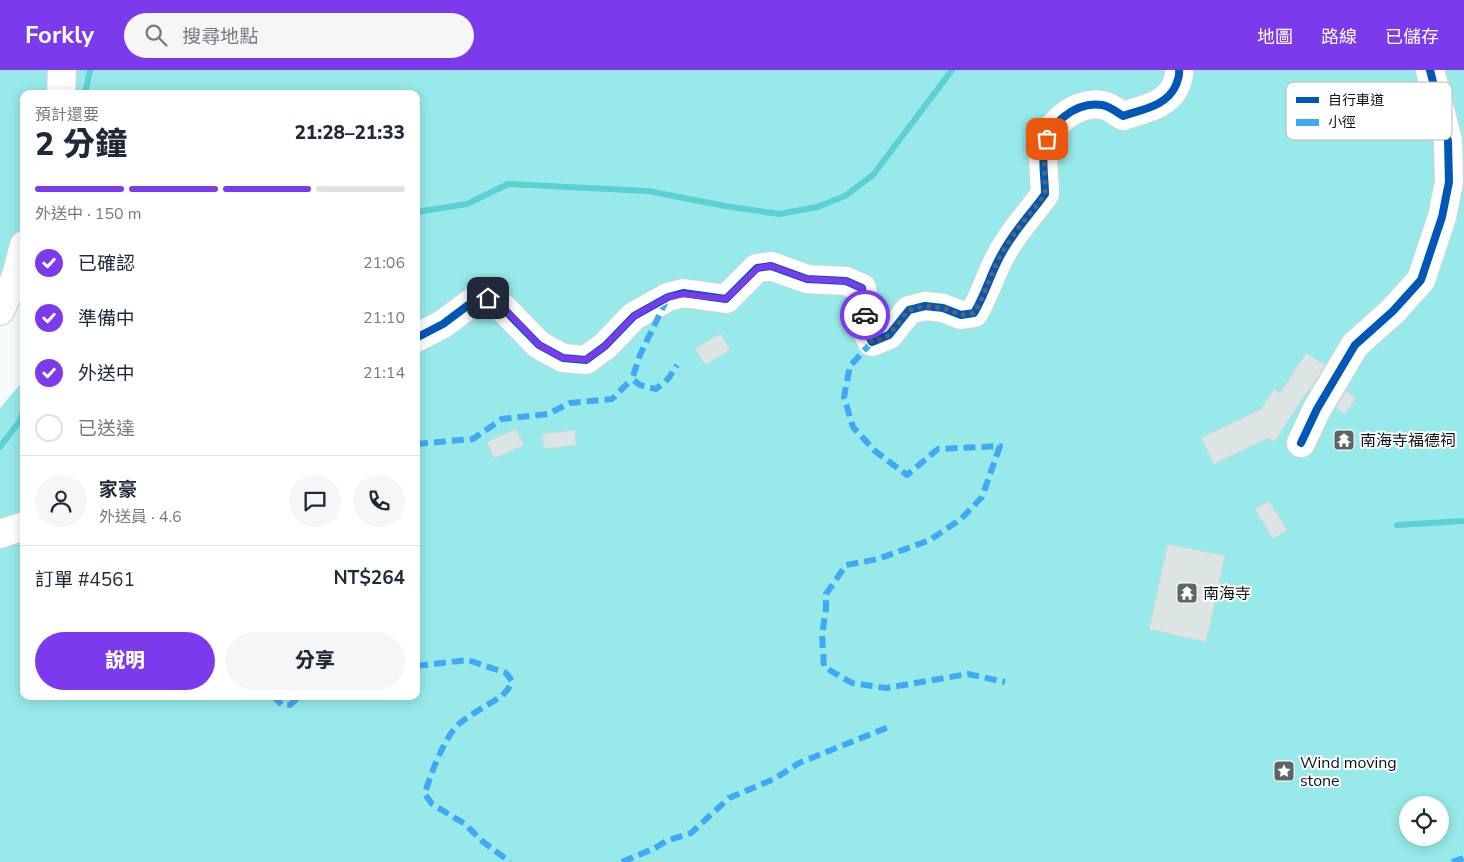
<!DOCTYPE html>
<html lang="zh-TW">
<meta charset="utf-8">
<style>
body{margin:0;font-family:"Nunito Sans","Noto Sans TC",sans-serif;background:#f6f6f7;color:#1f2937;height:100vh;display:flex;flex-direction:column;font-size:19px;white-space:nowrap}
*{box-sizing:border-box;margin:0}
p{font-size:16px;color:#747a83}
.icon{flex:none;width:28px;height:28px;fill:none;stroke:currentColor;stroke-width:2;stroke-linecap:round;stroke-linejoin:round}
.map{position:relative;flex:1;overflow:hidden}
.panel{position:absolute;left:20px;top:20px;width:400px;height:610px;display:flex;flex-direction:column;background:#fff;border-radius:10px;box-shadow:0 2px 12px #0003}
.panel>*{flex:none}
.buttons{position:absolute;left:1399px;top:726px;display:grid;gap:10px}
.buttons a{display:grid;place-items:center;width:50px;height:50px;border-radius:50%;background:#fff;box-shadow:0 2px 12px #0003;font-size:25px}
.pin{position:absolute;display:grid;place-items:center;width:42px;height:42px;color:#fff;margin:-21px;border-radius:10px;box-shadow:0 2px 8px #0006}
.courier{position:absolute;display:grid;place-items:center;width:50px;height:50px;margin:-25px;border:4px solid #7c3aed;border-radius:50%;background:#fff;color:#222;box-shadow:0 1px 6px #0007}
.headline em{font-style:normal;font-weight:800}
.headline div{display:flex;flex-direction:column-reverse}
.headline{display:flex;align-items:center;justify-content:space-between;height:85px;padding:0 15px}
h1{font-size:32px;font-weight:800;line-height:38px}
.bar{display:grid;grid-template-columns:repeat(4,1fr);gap:8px 5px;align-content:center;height:60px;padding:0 15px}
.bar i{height:6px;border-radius:4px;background:#e0e1e3}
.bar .selected{background:#7c3aed}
.bar p{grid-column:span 4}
.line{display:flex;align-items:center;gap:12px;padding:0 15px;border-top:1px solid #e0e1e3}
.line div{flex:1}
.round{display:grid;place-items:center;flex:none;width:52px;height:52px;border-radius:26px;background:#f6f6f7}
ol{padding:0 15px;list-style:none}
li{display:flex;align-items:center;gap:15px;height:55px}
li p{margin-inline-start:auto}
li .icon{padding:5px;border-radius:50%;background:#7c3aed;color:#fff;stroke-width:4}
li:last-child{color:#747a83}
li i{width:28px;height:28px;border:2px solid #e0e1e3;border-radius:50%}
.button{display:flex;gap:10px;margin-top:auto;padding:10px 15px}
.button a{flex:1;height:58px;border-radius:30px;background:#7c3aed;color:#fff;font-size:20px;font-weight:800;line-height:58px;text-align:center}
.button a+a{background:#f6f6f7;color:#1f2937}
header{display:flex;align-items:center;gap:30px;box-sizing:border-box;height:70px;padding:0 25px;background:#7c3aed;color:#fff}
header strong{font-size:24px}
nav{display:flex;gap:28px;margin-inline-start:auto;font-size:18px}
.search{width:350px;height:45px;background:#f6f6f7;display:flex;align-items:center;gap:12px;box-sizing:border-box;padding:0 18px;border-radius:28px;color:#747a83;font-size:19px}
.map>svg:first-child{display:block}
</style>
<header>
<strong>Forkly</strong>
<div class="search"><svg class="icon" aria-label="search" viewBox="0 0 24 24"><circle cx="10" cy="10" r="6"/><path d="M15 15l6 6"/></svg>搜尋地點</div>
<nav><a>地圖</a><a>路線</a><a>已儲存</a></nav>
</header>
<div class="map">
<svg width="1464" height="792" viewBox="0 0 1464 792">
<rect width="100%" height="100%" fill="#f6fcfc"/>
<path fill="#97eae9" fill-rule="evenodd" d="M0,0H1464V792H0V338L24,310V626H416V24H24V222L0,233ZM1408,735H1440V768H1408Z"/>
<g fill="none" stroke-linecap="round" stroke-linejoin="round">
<g stroke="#5dd1d1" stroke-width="6">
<polyline points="85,24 90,0"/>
<polyline points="416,142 467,134 508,114 648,121 725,136 779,144 817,137 845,126 873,105 952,0"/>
<polyline points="0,377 19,352 24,341"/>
<polyline points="1397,455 1464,451"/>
</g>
</g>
<g fill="#dde4e4" stroke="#d1d8d7">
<polygon points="721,264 730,280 705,295 695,278"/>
<polygon points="1306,283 1325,295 1310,320 1309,319 1274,372 1268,368 1214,394 1201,368 1261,339 1274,319 1280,323"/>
<polygon points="1346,321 1356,328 1345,344 1336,338"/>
<polygon points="516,359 524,375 494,388 487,372"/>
<polygon points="575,360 576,375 544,379 542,364"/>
<polygon points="1269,431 1287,460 1273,469 1255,439"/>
<polygon points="1168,474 1225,486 1206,572 1149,559"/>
</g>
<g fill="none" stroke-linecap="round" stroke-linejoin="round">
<g stroke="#d0d6d6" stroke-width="30">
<g id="minor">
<polyline points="61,24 62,0"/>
<polyline points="0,241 16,206 24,175"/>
<path d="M416,268L443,254L475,230L487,228L500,235L539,275L563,288L586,290L605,276L634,246L668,227L683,223L726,229L757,198L771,196L807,209L846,211L862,218L866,260L872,272L889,265L909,240L925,236L943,238L961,245L974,243C985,225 990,205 1000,187C1012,163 1030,145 1045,124C1045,110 1042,94 1044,81C1047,54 1076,31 1102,35C1109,36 1117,42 1123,46C1143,39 1167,36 1176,15C1178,9 1180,6 1179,0"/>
<polyline points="1301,373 1317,339 1355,275 1393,241 1421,210 1442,147 1449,112 1448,71 1430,0"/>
<polyline points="0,464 24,456"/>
</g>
</g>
<use href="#minor" stroke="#feffff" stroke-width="28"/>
<g stroke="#3fa9f5" stroke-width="6" stroke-dasharray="12 6" stroke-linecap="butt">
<polyline points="667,229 640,285 632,309 640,315 656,319 668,309 677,295"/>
<polyline points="872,272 850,296 844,327 853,357 875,381 907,405 938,379 1000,376 982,427 961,449 930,470 878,489 846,495 826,524 826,539 822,565 824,597 852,613 886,618 968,604 1005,612"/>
<polyline points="416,374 473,369 502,349 548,344 570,333 612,329 632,309"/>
<path d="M416,596L468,590L506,603L512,611L508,619L502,626C488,635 472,643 459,654C446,664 429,707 425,724L432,734L465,754L482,771L510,792"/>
<polyline points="273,626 282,635 290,635 300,626"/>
<polyline points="622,792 655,778 666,771 691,763 729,728 774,709 799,693 891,656"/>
<polyline points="1452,792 1464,788"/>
</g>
<g stroke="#fff" stroke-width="11">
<g id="cycleway">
<path d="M416,268L443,254L475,230L487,228L500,235L539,275L563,288L586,290L605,276L634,246L668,227L683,223L726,229L757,198L771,196L807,209L846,211L862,218L866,260L872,272L889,265L909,240L925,236L943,238L961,245L974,243C985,225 990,205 1000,187C1012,163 1030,145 1045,124C1045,110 1042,94 1044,81C1047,54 1076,31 1102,35C1109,36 1117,42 1123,46C1143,39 1167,36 1176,15C1178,9 1180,6 1179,0"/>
<polyline points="1301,373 1317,339 1355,275 1393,241 1421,210 1442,147 1449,112 1448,71 1430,0"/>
</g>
</g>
<use href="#cycleway" stroke="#0057b8" stroke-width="8"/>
</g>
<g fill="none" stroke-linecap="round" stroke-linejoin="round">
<path stroke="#5e6564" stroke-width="5" stroke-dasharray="0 9" d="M865,245L866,260L872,272L889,265L909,240L925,236L943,238L961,245L974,243C985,225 990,205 1000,187C1012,163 1030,145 1045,124L1044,80L1047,69"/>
<polyline stroke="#7c3aed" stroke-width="6" points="488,228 500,234 539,275 563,288 586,290 605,276 634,246 668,227 683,224 726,229 758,198 771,196 807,209 846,211 862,218 865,245"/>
</g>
<defs>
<g id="temple-square" transform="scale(1.125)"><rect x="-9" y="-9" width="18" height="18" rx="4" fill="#5e6564" stroke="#fff"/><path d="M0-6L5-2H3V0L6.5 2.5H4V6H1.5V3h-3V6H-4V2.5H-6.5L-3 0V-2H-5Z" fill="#fff"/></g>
<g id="sight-square" transform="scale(1.125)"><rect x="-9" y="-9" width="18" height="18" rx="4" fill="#5e6564" stroke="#fff"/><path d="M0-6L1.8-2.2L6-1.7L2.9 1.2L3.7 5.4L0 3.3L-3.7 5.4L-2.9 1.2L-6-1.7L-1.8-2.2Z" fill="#fff"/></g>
</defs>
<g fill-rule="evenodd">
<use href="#temple-square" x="1344" y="370"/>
<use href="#temple-square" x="1187" y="523"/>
<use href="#sight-square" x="1284" y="701"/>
</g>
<g text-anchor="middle" stroke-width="4" stroke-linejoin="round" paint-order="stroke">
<g font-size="16" fill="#0c1312" stroke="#fff" text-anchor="start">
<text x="1360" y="376">南海寺福德祠</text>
<text x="1203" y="529">南海寺</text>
<text x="1300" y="698">Wind moving<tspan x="1300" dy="18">stone</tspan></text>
</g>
</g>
<rect x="1286" y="12" width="166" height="58" rx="8" fill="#fff" stroke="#b6b8b8" stroke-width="1"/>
<rect x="1296" y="27" width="23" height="6" fill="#0057b8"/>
<rect x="1296" y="49" width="23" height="7" fill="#3fa9f5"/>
<g font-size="14" fill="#0c1312">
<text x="1328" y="35">自行車道</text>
<text x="1328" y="57">小徑</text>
</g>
</svg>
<div class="buttons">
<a><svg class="icon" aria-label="locate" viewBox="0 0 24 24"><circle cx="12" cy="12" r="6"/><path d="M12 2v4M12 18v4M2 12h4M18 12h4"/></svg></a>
</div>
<div class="pin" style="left:1047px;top:69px;background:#ea580c"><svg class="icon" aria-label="bag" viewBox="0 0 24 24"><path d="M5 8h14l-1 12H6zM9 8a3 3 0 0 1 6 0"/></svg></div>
<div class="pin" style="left:488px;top:228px;background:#1f2937"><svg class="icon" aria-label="home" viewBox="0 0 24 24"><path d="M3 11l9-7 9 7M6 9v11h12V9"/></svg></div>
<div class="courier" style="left:865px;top:245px"><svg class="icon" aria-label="car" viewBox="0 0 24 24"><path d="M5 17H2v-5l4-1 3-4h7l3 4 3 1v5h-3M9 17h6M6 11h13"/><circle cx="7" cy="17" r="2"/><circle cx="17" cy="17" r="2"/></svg></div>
<section class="panel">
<div class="headline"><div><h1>2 分鐘</h1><p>預計還要</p></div><em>21:28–21:33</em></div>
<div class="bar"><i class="selected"></i><i class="selected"></i><i class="selected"></i><i></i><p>外送中 · 150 m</p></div>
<ol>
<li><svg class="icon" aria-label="check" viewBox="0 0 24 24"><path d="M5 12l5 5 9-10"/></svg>已確認<p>21:06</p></li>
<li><svg class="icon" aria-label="check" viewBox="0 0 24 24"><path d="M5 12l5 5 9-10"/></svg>準備中<p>21:10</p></li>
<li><svg class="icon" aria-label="check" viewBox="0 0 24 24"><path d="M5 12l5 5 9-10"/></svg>外送中<p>21:14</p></li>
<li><i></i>已送達</li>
</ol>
<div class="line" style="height:90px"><a class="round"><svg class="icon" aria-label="person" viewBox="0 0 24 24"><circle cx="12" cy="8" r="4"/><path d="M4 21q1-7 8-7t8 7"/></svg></a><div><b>家豪</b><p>外送員 · 4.6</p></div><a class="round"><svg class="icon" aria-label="chat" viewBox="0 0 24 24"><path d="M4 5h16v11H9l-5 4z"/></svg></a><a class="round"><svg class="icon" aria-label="phone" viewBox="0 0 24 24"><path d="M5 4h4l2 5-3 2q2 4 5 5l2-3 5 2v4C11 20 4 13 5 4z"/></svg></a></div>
<div class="line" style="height:65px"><div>訂單 #4561</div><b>NT$264</b></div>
<div class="button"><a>說明</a><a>分享</a></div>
</section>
</div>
